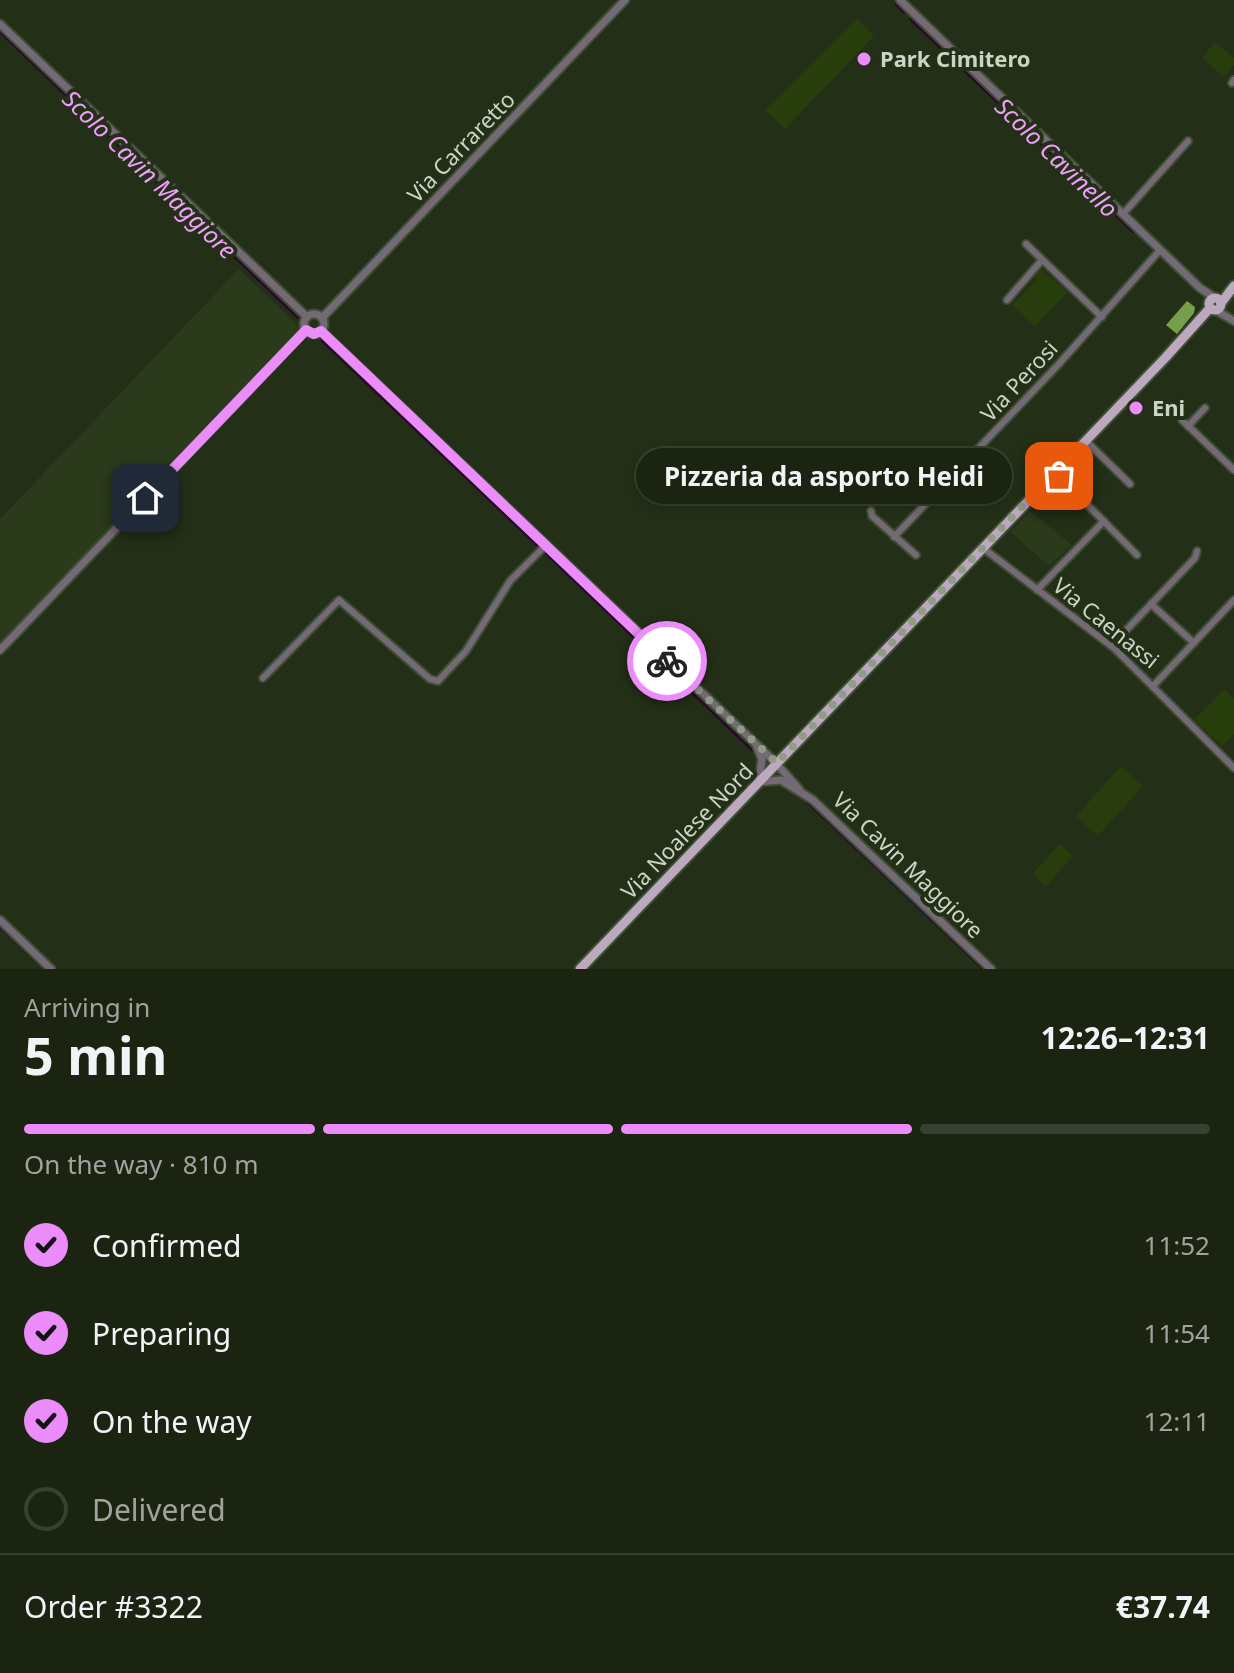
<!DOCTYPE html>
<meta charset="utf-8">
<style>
body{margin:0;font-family:"Noto Sans",sans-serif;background:#232c1a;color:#f1f3f6;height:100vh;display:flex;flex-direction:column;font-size:30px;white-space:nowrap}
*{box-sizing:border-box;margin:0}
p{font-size:26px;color:#9fa49f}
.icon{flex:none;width:44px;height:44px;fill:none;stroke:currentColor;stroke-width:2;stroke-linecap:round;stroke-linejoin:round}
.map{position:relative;height:969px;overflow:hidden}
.details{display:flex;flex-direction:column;background:#1a2411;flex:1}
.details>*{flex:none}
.pin{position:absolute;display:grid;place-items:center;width:68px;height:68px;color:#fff;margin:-34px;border-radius:16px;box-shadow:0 4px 12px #0006}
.courier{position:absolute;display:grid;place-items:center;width:80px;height:80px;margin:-40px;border:6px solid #ec8cfa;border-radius:50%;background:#fff;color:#222;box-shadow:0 2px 10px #0007}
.bubble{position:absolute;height:56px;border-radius:28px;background:#1a2411;box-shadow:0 4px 12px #0003,0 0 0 2px #384131;font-size:26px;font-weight:700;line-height:56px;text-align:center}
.headline em{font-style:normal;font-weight:700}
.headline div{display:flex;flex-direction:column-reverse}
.headline{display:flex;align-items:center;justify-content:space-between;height:136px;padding:0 24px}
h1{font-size:52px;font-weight:700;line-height:60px}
.bar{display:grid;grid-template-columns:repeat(4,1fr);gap:12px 8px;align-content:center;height:96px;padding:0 24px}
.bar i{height:10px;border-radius:6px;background:#384131}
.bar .on{background:#ec8cfa}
.bar p{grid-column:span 4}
.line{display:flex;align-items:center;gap:20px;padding:0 24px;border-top:2px solid #384131}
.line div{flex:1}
ol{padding:0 24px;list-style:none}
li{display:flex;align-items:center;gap:24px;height:88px}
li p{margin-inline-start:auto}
li .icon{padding:8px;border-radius:50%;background:#ec8cfa;color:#111;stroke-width:4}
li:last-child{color:#9fa49f}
li i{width:44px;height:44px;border:4px solid #384131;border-radius:50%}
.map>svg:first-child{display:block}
</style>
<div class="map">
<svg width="1234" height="969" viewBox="0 0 1234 969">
<rect width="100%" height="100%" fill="#233017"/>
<g fill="#2a3a1b">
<polygon points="239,269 300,328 0,644 0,519"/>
<polygon points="1030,511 1072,545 1049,566 1010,532"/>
</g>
<g fill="#273d0c">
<polygon points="857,18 874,36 785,129 765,110"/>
<polygon points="1215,42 1234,58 1234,65 1224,77 1202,58"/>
<polygon points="1041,269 1068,292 1034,327 1012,305 1037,280 1034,276"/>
<polygon points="1224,689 1234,699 1234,734 1222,746 1194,720"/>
<polygon points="1121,766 1143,786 1098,836 1076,816"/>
<polygon points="1060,844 1073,856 1046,886 1032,874"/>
</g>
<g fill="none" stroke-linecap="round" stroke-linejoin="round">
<g stroke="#2d0233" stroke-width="2">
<polyline points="895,3 904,13"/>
<polyline points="910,19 1133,232"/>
<polyline points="0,32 298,318"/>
<polyline points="322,341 753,751"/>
<polyline points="807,802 983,969"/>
<polyline points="0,927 44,969"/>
</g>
</g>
<polygon fill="#769f4c" points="1187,301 1195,307 1194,313 1177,334 1166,325"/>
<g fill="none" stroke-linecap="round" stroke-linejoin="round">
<g stroke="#414e36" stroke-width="10">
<g id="minor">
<polyline points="1232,83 1234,80"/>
<polyline points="1123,214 1188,141"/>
<polyline points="1026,244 1102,317"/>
<polyline points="1007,300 1042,260"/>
<polyline points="1181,414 1182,420 1234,470"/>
<polyline points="1188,426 1205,408"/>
<polyline points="1086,441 1130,484"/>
<polyline points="1055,472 1137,555"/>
<polyline points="871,511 872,516 916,555"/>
<polyline points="894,537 1058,365 1160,250"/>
<polyline points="983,548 1114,648 1234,768"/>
<polyline points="1037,590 1104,521"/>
<polyline points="1151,604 1194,643"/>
<polyline points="1114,648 1113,644 1195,558 1197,551"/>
<polyline points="263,678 339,600 430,679 438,681 466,651 510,581 545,546"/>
<polyline points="1154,685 1234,600"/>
</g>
</g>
<g stroke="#414e36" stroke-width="11">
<g id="tertiary">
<polyline points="900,0 1200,288 1215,298"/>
<polyline points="0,24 307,317"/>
<polyline points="1217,311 1234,321"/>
<circle cx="314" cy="324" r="10"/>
<polyline points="322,318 625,0"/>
<polyline points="321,331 774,761 799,789"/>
<polyline points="0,650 306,330"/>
<polyline points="757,747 762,759 759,782 781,780 813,800 991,969"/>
<polyline points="0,920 51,969"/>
</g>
</g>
<g stroke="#414e36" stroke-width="13">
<g id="primary">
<circle cx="1215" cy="304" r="6"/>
<polyline points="1221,303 1234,286"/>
<polyline points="580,969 1166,357 1210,308"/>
</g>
</g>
<use href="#minor" stroke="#746a75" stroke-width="6"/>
<use href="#tertiary" stroke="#746a75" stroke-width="7"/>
<use href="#primary" stroke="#bda9bf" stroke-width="9"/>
</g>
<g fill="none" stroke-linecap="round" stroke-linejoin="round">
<polyline stroke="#919b88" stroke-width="8" stroke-dasharray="0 14.4" points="667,661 777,763 1055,472 1059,476"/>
<polyline stroke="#ec8cfa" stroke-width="10" points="145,498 306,330 314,334 321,331 667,661"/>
</g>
<g fill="#ec8cfa" stroke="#233017" stroke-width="3">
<circle cx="864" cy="59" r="8"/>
<circle cx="1136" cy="408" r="8"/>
</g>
<g text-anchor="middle" stroke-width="8" stroke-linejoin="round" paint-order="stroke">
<g font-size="22" font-weight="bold" fill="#ccd4c5" stroke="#233017" text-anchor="start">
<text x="880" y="67">Park Cimitero</text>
<text x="1152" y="416">Eni</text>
</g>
<g font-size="22" fill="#ccd4c5" stroke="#233017">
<text transform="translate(461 147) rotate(-46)" y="8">Via Carraretto</text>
<text transform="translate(1019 381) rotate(-47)" y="8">Via Perosi</text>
<text transform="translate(1106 623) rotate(39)" y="8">Via Caenassi</text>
<text transform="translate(687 831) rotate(-46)" y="8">Via Noalese Nord</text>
<text transform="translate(908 865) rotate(44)" y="8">Via Cavin Maggiore</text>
</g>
<g font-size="24" font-style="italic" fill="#ef9efb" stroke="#233017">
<text transform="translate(1056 158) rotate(44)" y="8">Scolo Cavinello</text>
<text transform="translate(149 175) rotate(44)" y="8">Scolo Cavin Maggiore</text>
</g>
</g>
</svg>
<div class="pin" style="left:1059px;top:476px;background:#ea580c"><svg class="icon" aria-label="bag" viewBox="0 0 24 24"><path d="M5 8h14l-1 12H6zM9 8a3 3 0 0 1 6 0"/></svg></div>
<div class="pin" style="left:145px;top:498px;background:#1f2937"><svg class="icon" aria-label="home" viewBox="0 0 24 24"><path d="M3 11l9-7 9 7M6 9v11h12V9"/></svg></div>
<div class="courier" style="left:667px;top:661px"><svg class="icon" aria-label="bike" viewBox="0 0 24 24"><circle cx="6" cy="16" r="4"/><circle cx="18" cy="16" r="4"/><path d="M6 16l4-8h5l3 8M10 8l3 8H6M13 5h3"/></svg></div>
<div class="bubble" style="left:636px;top:448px;width:376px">Pizzeria da asporto Heidi</div>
</div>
<section class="details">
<div class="headline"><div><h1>5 min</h1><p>Arriving in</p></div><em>12:26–12:31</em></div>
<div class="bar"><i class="on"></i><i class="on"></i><i class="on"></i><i></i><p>On the way · 810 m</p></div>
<ol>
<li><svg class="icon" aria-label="check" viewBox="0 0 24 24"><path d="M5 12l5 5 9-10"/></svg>Confirmed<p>11:52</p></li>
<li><svg class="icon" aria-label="check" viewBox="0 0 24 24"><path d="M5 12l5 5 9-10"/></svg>Preparing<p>11:54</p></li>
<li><svg class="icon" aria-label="check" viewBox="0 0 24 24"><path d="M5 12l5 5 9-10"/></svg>On the way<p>12:11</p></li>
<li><i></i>Delivered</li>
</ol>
<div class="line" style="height:104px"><div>Order #3322</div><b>€37.74</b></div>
</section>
